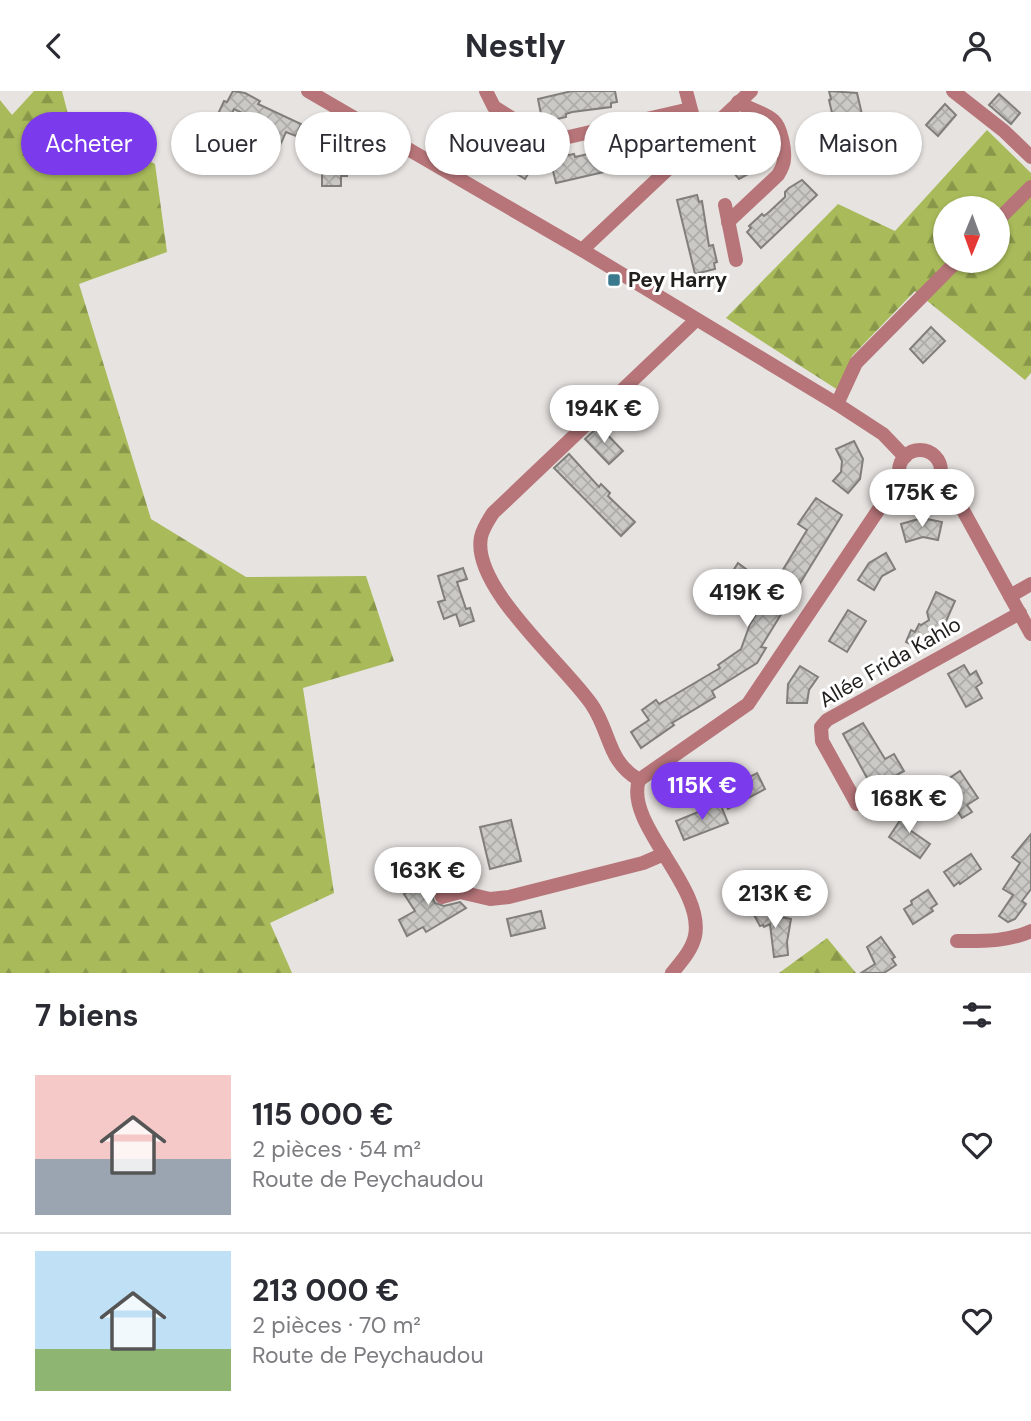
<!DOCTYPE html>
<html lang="fr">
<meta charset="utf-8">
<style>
body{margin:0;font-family:"DM Sans",sans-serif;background:#f2f2f3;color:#2b2b33;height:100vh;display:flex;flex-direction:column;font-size:26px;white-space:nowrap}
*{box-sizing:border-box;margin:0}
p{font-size:23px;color:#7c7c81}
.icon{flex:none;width:38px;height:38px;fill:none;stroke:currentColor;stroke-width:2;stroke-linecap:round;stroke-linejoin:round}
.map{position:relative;height:882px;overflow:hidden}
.side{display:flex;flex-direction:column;background:#fff;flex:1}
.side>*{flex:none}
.banner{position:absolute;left:21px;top:21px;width:990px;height:63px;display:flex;gap:14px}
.needle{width:46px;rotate:181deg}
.buttons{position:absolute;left:933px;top:105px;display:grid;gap:14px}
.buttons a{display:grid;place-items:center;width:77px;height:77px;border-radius:50%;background:#fff;box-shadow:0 2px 5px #0004;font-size:35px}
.price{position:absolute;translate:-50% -60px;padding:0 16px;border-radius:24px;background:#fff;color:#222;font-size:23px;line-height:46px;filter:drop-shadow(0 2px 4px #0008)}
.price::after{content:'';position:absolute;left:50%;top:42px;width:21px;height:16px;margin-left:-10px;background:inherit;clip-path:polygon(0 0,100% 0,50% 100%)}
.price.current{background:#7c3aed;color:#fff}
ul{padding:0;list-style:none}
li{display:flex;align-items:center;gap:21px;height:175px;padding:0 35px}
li+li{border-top:2px solid #e1e1e2}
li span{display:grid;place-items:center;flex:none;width:196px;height:140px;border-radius:0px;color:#555}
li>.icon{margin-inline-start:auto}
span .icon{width:84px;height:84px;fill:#fffc;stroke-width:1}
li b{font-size:30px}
h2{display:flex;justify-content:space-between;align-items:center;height:84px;padding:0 35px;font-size:30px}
.pill{padding:0 24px;border-radius:32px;background:#fff;box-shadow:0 2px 5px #0004;font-size:24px;line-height:63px}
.pill.current{background:#7c3aed;color:#fff}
header{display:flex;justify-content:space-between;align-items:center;height:91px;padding:0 35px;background:#fff;font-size:32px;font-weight:700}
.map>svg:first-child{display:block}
</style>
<header><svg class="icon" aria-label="back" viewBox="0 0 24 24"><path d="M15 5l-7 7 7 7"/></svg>Nestly<svg class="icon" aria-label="person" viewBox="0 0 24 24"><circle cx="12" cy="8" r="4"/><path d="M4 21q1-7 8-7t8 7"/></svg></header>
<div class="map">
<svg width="1031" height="882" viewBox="0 0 1031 882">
<defs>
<pattern id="forest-firs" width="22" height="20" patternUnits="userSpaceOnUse" patternTransform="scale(1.75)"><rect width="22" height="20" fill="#a8ba5a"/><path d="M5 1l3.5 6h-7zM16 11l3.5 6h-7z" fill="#88974a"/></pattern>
<pattern id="building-cross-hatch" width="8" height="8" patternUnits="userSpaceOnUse" patternTransform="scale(1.75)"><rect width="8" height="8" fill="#cbc9c5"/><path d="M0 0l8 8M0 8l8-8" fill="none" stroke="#aeaca9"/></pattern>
</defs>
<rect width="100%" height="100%" fill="#e7e3e0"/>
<g fill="url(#forest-firs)" fill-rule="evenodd">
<polygon points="34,0 62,0 69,27 155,73 167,161 79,193 151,428 246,486 366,485 394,570 303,597 334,802 270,832 292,882 0,882 0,9 12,24"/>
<path d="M987,39L1031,82V282L1025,289L915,200L852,265L838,299L726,227L838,113L895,140ZM945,117H998V170H945Z"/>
<polygon points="827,847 856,882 779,882"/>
</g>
<g fill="url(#building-cross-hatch)" stroke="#817f7b" stroke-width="2">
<polygon points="233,0 245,2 260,10 258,13 301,33 296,45 286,41 277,61 259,53 268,34 234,18 229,29 218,23 224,10 227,11"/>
<polygon points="572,0 615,0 617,11 611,12 611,16 572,21 566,23 566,26 549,30 548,27 542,28 538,8"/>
<polygon points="829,0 857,2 867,45 865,45 868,58 844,64 841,51 839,52 829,9 831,8"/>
<polygon points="999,3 1020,22 1011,33 989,14"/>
<polygon points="945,13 956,24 938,45 926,34"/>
<polygon points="471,30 486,36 493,40 491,43 496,47 515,58 517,56 538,67 525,88 460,48"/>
<polygon points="313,51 323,55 323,64 347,64 347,85 341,85 341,95 322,95 322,78 319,78 319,67 310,60"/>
<polygon points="747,52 761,67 757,71 759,74 752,81 739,88 725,72"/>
<polygon points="618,53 619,56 625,55 630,75 556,92 550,68 574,63 575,66 601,60 601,57"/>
<polygon points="802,89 817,104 761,157 747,141 751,137 749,135 762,123 764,125 769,121 785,106 785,101 789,97"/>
<polygon points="697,104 699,111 702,110 709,155 713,154 717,171 714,172 715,178 695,183 677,109"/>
<polygon points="931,236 945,250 923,272 910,258"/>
<polygon points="599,335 623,360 609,373 585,348"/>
<polygon points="854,350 863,368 860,388 848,402 833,390 841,381 842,370 836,358"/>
<polygon points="569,363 599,396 601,393 610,402 608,405 635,431 621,445 554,377"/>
<polygon points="816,407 842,424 761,556 766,557 757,572 712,600 715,606 672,632 674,634 641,657 631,641 649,629 642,619 656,609 659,613 720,577 718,574 741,558 750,533 807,439 798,433"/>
<polygon points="922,427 942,431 938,449 923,446 906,451 901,433"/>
<polygon points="886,462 895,478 882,485 874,499 858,489 869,472"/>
<polygon points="738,472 746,478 744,481 751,485 739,503 733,499 730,505 721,499"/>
<polygon points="463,477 467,488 457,491 466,518 470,517 474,530 460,535 456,523 444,528 438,511 445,509 438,485"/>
<polygon points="936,501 955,510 940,544 937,543 934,550 929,548 926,553 919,550 916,556 906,551 911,539 915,541 919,533 921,534 929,529 927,521"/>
<polygon points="848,519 866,530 847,561 829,550"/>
<polygon points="964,574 970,584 976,580 982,592 976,596 982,607 966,616 948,583"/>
<polygon points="800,575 818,586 809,599 807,612 787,612 788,593"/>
<polygon points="863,632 885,668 894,663 904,680 893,686 898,695 878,707 843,643"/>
<polygon points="960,680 978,707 967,714 972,721 962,727 954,715 957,712 950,700 954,697 948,688"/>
<polygon points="757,682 765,698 728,718 719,702"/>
<polygon points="720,712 728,732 684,749 676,730"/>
<polygon points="907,719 919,727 910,739 930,753 920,767 889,746"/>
<polygon points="511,729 521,770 490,778 480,736"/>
<polygon points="1031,743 1031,798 1022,810 1026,813 1015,828 1008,831 999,825 1013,804 1003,798 1020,772 1012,766"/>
<polygon points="971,763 981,778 960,793 959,791 954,795 944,781"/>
<polygon points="441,782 446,795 435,800 433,808 435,812 444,815 460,811 466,817 426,841 423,836 407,845 399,829 415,820 404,803"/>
<polygon points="928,799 937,813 931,817 933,820 913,833 904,818 912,813 911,810"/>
<polygon points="767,815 772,824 791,828 787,851 788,864 774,866 770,833 764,836 763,834 760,835 753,822"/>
<polygon points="541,820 545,837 511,845 507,828"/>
<polygon points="881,846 895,866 892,868 896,874 884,882 861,882 875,873 867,856"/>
</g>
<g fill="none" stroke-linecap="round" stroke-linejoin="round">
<g stroke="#b77579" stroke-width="14">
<polyline points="308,0 582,159 837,313 883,343 905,366"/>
<polyline points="486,0 494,16 540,45 549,49 560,48 690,18"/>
<polyline points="686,0 694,30 706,42"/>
<polyline points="953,0 1004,40 1031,66"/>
<polyline points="725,114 736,169"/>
<polyline points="998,129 1031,96"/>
<path d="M728,131L778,84C781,79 784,74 784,68C785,59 781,36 774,30C765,21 749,19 738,11"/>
<polyline points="582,159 751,0"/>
<polyline points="837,313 856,272 957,170"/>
<circle cx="920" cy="380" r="21"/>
<polyline points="938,392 959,412 1031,543"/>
<polyline points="1010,505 1031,493"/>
<path d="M639,689C607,670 611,642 592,614C565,574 471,496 481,446C483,437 488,430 493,422L696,229"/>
<polyline points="639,689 748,613 883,412 903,393"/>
<path d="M639,689C624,733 705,796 695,845C692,859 681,871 672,882"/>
<polyline points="857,713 822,650 821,636 827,629 1020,522"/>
<polyline points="442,806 460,801 490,808 509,806 643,772 664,763"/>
<path d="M957,850C983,850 1007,851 1031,840"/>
</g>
</g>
<rect fill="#3a798e" stroke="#fff" stroke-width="2.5" x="607" y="182" width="14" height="14" rx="3.5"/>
<g text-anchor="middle" stroke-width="6" stroke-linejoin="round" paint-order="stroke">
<g font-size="21" font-weight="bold" fill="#22201f" stroke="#fff" text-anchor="start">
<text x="628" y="196">Pey Harry</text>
</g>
<g font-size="21" fill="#22201f" stroke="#fff">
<text transform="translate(890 571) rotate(-30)" y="7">Allée Frida Kahlo</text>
</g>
</g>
</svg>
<div class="buttons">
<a><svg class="needle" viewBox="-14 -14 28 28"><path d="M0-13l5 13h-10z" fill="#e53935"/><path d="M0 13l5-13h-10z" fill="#7c7c81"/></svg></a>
</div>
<b class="price" style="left:604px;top:354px">194K €</b>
<b class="price" style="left:922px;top:438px">175K €</b>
<b class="price" style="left:747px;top:538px">419K €</b>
<b class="price current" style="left:702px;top:731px">115K €</b>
<b class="price" style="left:909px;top:744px">168K €</b>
<b class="price" style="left:428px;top:816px">163K €</b>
<b class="price" style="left:775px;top:839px">213K €</b>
<div class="banner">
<a class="pill current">Acheter</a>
<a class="pill">Louer</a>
<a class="pill">Filtres</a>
<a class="pill">Nouveau</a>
<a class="pill">Appartement</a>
<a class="pill">Maison</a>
</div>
</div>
<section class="side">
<h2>7 biens<svg class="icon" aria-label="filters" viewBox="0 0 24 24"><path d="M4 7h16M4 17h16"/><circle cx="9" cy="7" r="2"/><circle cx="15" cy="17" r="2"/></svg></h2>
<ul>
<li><span style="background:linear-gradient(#f6c9c9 60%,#9aa5b1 0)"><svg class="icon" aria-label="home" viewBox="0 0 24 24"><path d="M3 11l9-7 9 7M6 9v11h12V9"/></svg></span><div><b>115 000 €</b><p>2 pièces · 54 m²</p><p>Route de Peychaudou</p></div><svg class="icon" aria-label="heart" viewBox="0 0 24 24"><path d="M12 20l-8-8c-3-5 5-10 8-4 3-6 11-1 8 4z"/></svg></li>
<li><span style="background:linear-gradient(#bfe0f5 70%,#8fb573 0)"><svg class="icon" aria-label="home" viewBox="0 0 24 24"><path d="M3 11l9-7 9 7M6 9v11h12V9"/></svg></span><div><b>213 000 €</b><p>2 pièces · 70 m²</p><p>Route de Peychaudou</p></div><svg class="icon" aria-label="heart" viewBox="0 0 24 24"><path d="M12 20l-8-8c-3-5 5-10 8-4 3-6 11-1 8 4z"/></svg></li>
</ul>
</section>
